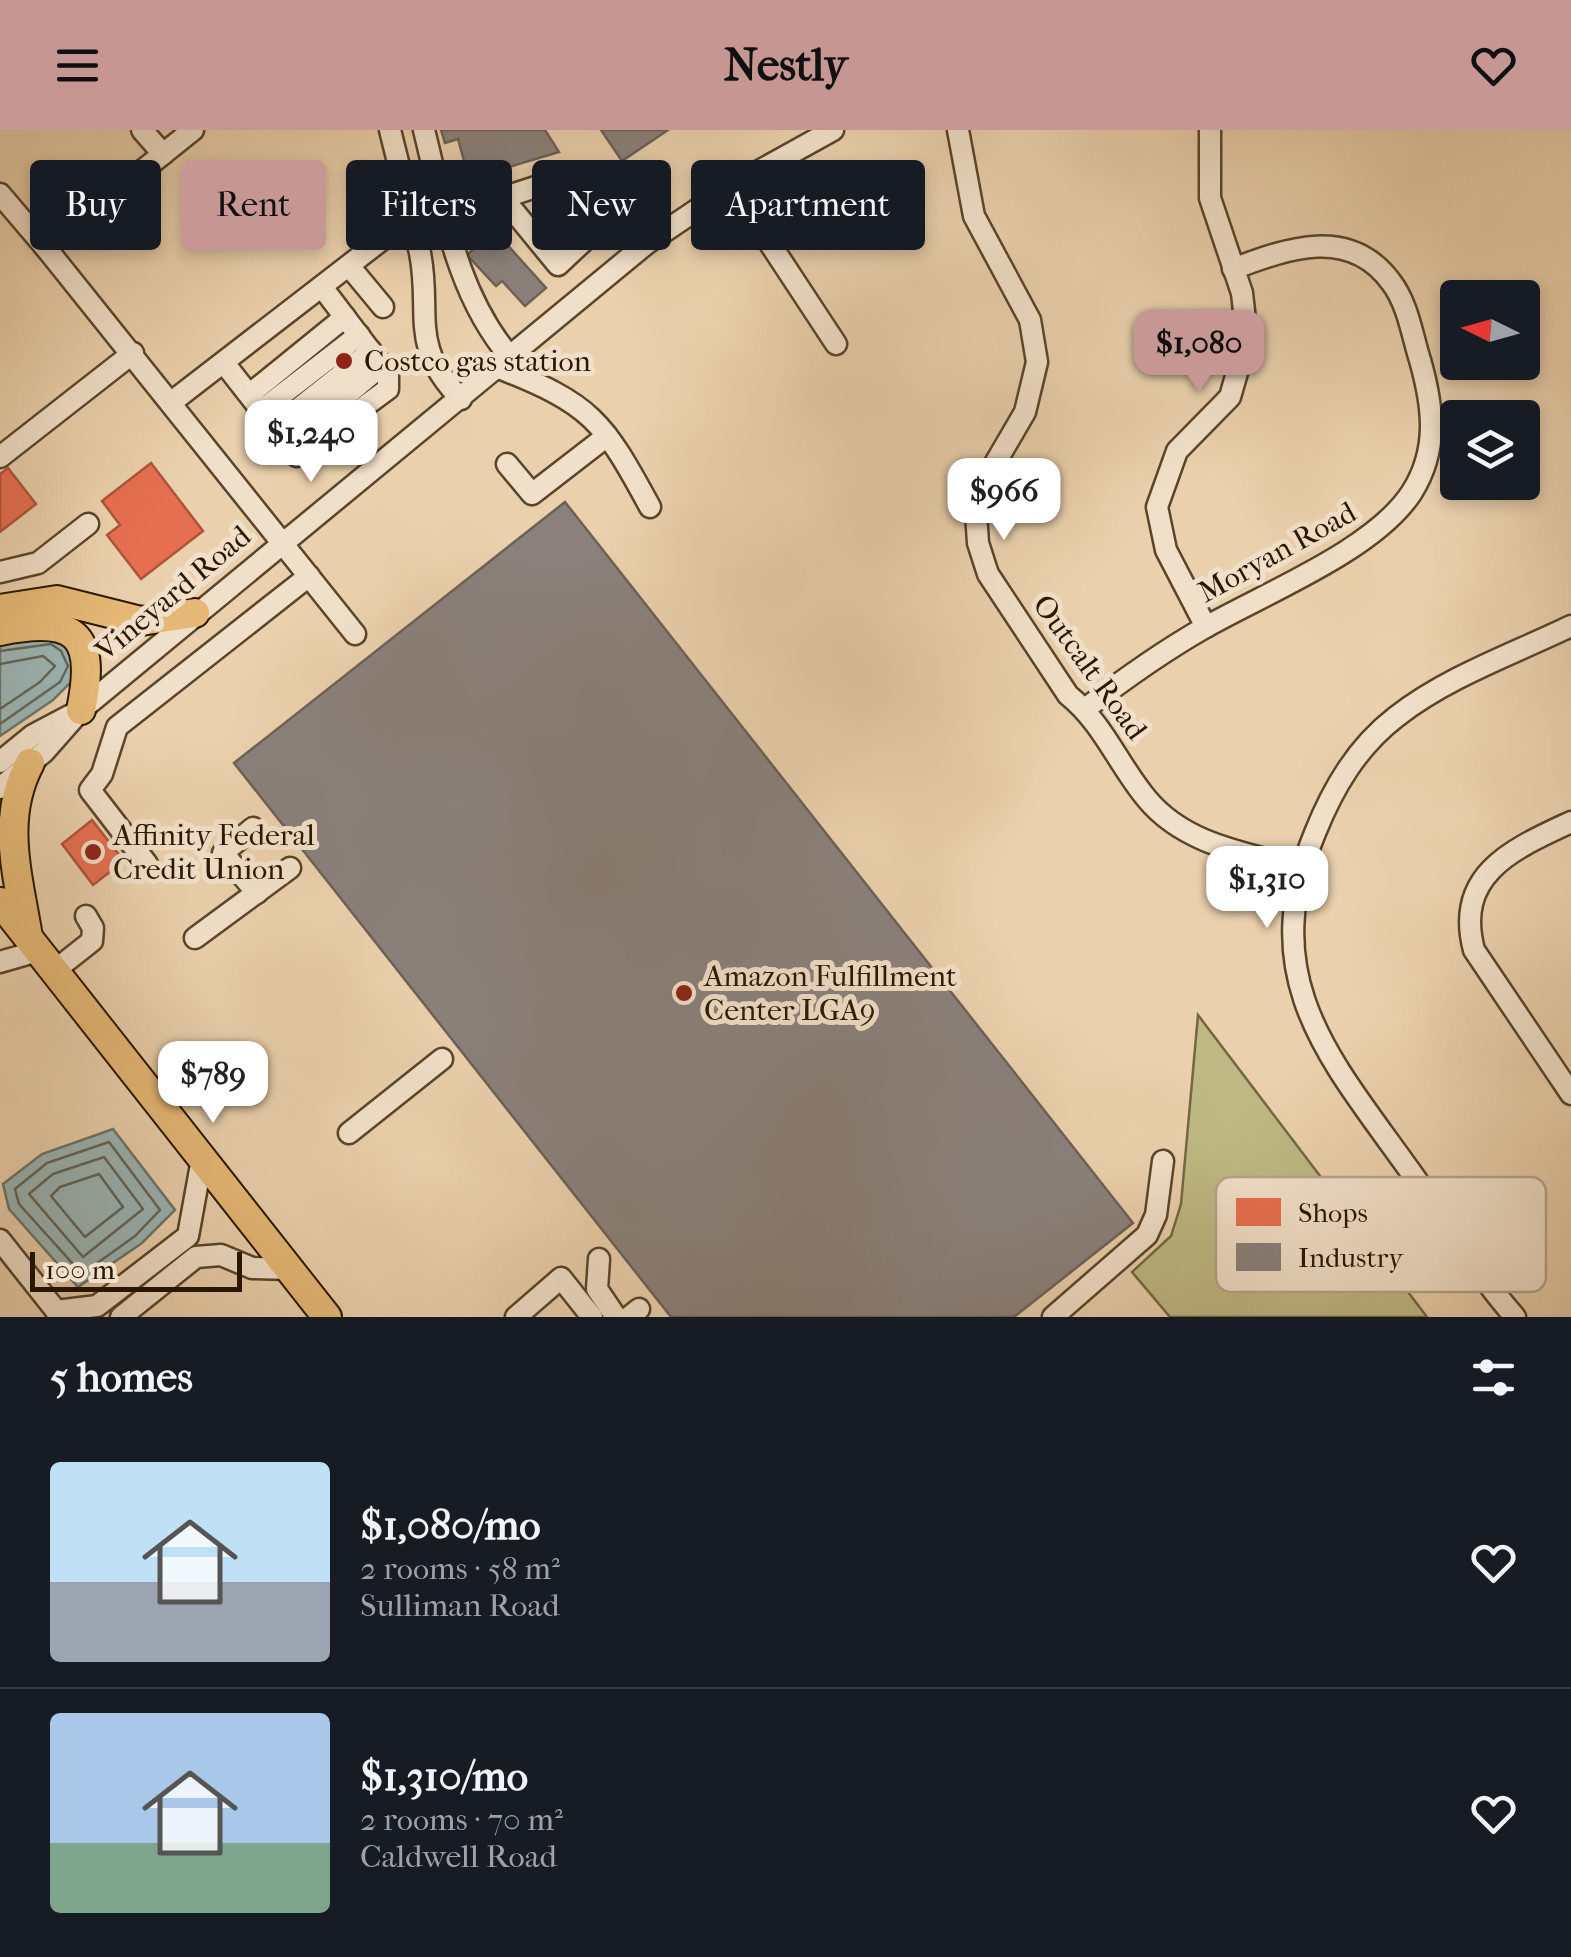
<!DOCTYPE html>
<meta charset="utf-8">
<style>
body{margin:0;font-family:"IM FELL French Canon",serif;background:#242831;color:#f1f3f6;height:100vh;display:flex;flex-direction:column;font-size:38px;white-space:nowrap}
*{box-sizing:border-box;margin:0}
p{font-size:32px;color:#9ea1a6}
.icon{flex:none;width:55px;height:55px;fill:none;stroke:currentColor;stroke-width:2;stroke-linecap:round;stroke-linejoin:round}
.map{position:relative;height:1187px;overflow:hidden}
.sheet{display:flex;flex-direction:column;background:#171b24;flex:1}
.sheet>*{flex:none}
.banner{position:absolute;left:30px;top:30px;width:1000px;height:90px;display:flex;gap:20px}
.needle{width:65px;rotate:275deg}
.controls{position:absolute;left:1440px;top:150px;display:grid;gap:20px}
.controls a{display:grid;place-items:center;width:100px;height:100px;border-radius:10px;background:#171b24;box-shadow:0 5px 15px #0003;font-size:50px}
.scale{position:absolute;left:30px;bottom:25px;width:212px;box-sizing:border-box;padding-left:10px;border:5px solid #2a1700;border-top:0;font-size:28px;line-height:35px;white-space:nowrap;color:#2a1700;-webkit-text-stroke:8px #f1e0c9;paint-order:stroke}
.price{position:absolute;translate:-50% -85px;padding:0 22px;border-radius:20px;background:#fff;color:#222;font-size:32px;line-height:65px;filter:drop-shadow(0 2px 5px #0008)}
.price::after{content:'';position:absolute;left:50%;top:60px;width:30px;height:22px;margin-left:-15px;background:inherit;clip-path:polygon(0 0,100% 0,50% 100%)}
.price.on{background:#c59692;color:#111}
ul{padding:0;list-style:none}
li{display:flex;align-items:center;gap:30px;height:250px;padding:0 50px}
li+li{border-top:2px solid #363941}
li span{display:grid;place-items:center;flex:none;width:280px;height:200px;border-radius:10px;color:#555}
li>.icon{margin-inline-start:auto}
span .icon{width:120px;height:120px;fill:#fffc;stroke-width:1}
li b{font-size:42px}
h2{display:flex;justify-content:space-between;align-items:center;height:120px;padding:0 50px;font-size:42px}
.tag{padding:0 35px;border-radius:10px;background:#171b24;box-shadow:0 5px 15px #0003;font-size:35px;line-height:90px}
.tag.on{background:#c59692;color:#111}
header{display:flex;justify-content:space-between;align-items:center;height:130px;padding:0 50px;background:#c59692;color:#111;font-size:45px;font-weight:700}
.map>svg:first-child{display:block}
</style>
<header><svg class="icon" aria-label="menu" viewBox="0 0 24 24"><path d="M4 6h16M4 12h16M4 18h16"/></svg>Nestly<svg class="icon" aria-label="heart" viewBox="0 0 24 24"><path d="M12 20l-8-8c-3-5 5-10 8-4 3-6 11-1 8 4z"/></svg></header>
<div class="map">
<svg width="1571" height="1187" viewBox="0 0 1571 1187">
<rect width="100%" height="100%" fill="#ead0ac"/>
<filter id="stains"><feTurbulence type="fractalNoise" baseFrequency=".002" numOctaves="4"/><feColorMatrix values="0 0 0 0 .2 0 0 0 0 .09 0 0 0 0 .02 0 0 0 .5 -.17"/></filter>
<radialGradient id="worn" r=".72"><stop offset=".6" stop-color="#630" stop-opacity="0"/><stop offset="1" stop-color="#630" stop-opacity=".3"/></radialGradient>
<polygon fill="#beb984" stroke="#746842" stroke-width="2.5" points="1198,885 1427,1187 1170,1187 1132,1142 1171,1106 1181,1074"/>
<g fill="#9bb4b3" stroke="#6e756b" stroke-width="2.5">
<polygon points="41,504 70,516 75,548 53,570 0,606 0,512"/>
<polygon points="113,999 175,1080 142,1113 78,1157 9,1079 3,1054 42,1024"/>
</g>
<g fill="#e76f51" stroke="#ae5539" stroke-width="2.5">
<polygon points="151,333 203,401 141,449 107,405 120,395 102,371"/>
<polygon points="8,338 36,374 0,402 0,344"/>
<polygon points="92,690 124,731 93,755 62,714"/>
</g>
<g fill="#8a817c" stroke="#6d6157" stroke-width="2.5">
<polygon points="441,0 545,0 559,22 469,49 458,9 445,13"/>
<polygon points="601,0 668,0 622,31"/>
<polygon points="494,100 546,158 525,176 502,151 496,156 467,125"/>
<polygon points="565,372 1133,1093 1014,1187 671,1187 234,633"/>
</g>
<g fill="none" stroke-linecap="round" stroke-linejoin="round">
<g stroke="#62665a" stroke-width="2.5">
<polyline points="0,521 51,514 61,521 68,536 60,552 0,594"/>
<polyline points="0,534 43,526 55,536 40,552 0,579"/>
<polygon points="109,1012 160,1080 135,1106 82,1144 19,1074 15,1059 47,1033"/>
<polygon points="104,1027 143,1079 83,1127 29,1064 53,1044"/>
<polygon points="99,1044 123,1077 85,1107 51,1066 60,1057"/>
</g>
<g stroke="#5a452b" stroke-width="25">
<g id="minor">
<polyline points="142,0 163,24 46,118 355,504"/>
<path d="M390,0C400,41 411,81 420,123C432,184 408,215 461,269"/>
<path d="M424,0C444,80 456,164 511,228"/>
<path d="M958,0L974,86L1030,190L1037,232L1025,282L983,354L976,383L978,413L988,444L1068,565C1103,593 1119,636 1147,669C1185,715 1246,723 1300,738"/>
<polyline points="163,24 193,0"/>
<polyline points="732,56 836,214"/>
<polyline points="0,64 46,118"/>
<polyline points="446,86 548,53 589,106 558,135 503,68"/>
<polyline points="349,136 383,177"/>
<polyline points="224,233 297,326 388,259 388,244 322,157"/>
<path d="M499,238C591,274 603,290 650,377"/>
<polyline points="250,264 345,187"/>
<polyline points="173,271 388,105 414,99"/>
<polyline points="262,280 359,205"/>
<polyline points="275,297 371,221"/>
<polyline points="288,314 381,236"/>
<polyline points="0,327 133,223"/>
<polyline points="507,334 532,364 607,306"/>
<polyline points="0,442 38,433 88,394"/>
<polyline points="1206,497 1166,420 1157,377 1177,321 1230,267 1247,208 1242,163 1210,68 1210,0"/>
<path d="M1085,579C1124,549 1162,522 1204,498C1265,463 1375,420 1412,362C1439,319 1433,276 1420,230C1412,205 1408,174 1391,152C1350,96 1288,118 1233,139"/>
<polyline points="0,632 33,605 69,586"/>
<polyline points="0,658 44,622 81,580 646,114 732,56 833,0"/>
<path d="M1571,692C1513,719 1454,744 1474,820L1571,964"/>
<polyline points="253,698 223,723 257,763"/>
<polyline points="147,734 90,660 102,644 117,597 309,446"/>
<polyline points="195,808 290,738"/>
<polyline points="0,832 38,821"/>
<polyline points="54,841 92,811 93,798 86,786"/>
<polyline points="349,1003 442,929"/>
<polyline points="0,1110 61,1187"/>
<polyline points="599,1129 597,1159 616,1187"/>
<polyline points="56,1181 97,1176 188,1106 202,1029"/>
<polyline points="121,1187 196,1127 221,1125 252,1138 289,1139"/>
<polyline points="516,1187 561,1148 592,1187"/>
<polyline points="629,1187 639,1179"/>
<polyline points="1053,1187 1147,1105 1156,1085 1163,1031"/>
<path d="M1515,1187C1477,1144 1446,1092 1413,1045C1332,931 1254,851 1315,703C1333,658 1357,617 1396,587C1447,547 1513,524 1571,496"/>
</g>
</g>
<g stroke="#2a1700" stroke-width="32">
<g id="major">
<polyline points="0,479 57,470 141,491 195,483"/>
<path d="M0,501C75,486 97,503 81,580"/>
<polyline points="0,772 327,1187"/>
<path d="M28,807C18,745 0,689 30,633"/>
</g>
</g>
<use href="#minor" stroke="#f1e0c9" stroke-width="20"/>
<use href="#major" stroke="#e5b876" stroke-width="28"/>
</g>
<g fill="#8f2418" stroke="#f1e0c9" stroke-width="4">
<circle cx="344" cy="231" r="10"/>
<circle cx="93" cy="722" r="10"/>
<circle cx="684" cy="863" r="10"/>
</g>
<g text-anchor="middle" stroke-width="10" stroke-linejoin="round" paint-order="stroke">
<g font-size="30" fill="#2a1700" stroke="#f1e0c9" text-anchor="start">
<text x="364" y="241">Costco gas station</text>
<text x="113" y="715">Affinity Federal<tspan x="113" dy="34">Credit Union</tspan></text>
<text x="704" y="856">Amazon Fulfillment<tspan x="704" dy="34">Center LGA9</tspan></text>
</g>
<g font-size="30" fill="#2a1700" stroke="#f1e0c9">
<text transform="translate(1277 422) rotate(-29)" y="10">Moryan Road</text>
<text transform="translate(173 463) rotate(-40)" y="10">Vineyard Road</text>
<text transform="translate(1090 537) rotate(54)" y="10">Outcalt Road</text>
</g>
</g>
<rect x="1216" y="1047" width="330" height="115" rx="15" fill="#f1e0c9" stroke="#b5a48d" stroke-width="2.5"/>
<rect x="1236" y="1068" width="45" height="28" fill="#e76f51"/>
<rect x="1236" y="1113" width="45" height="28" fill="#8a817c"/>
<g font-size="28" fill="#2a1700">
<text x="1298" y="1092">Shops</text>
<text x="1298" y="1137">Industry</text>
</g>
<rect width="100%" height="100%" filter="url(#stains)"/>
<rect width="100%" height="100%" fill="url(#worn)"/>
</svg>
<div class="controls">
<a><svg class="needle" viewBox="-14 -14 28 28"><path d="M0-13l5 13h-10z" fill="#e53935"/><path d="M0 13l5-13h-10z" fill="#9ea1a6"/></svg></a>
<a><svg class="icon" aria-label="layers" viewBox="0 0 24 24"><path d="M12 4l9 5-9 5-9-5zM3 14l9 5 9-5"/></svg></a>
</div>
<div class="scale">100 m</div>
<b class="price on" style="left:1199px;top:265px">$1,080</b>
<b class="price" style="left:311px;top:355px">$1,240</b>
<b class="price" style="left:1004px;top:413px">$966</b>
<b class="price" style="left:1267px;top:801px">$1,310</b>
<b class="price" style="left:213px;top:996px">$789</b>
<div class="banner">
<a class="tag">Buy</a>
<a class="tag on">Rent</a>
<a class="tag">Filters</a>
<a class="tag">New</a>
<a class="tag">Apartment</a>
</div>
</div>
<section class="sheet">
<h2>5 homes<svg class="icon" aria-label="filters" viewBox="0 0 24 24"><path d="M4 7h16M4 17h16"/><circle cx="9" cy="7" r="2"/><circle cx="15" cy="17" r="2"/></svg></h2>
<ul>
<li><span style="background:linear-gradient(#bfe0f5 60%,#9aa5b1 0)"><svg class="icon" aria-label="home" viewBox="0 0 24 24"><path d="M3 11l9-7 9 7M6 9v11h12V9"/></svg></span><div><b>$1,080/mo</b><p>2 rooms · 58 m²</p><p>Sulliman Road</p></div><svg class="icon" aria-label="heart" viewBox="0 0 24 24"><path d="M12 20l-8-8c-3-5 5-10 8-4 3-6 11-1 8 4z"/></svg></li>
<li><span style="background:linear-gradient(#a9c7e8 65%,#7fa58c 0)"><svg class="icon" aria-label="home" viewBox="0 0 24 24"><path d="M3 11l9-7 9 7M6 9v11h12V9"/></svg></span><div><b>$1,310/mo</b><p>2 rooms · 70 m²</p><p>Caldwell Road</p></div><svg class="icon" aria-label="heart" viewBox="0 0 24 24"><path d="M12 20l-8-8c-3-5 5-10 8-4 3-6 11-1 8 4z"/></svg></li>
</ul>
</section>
